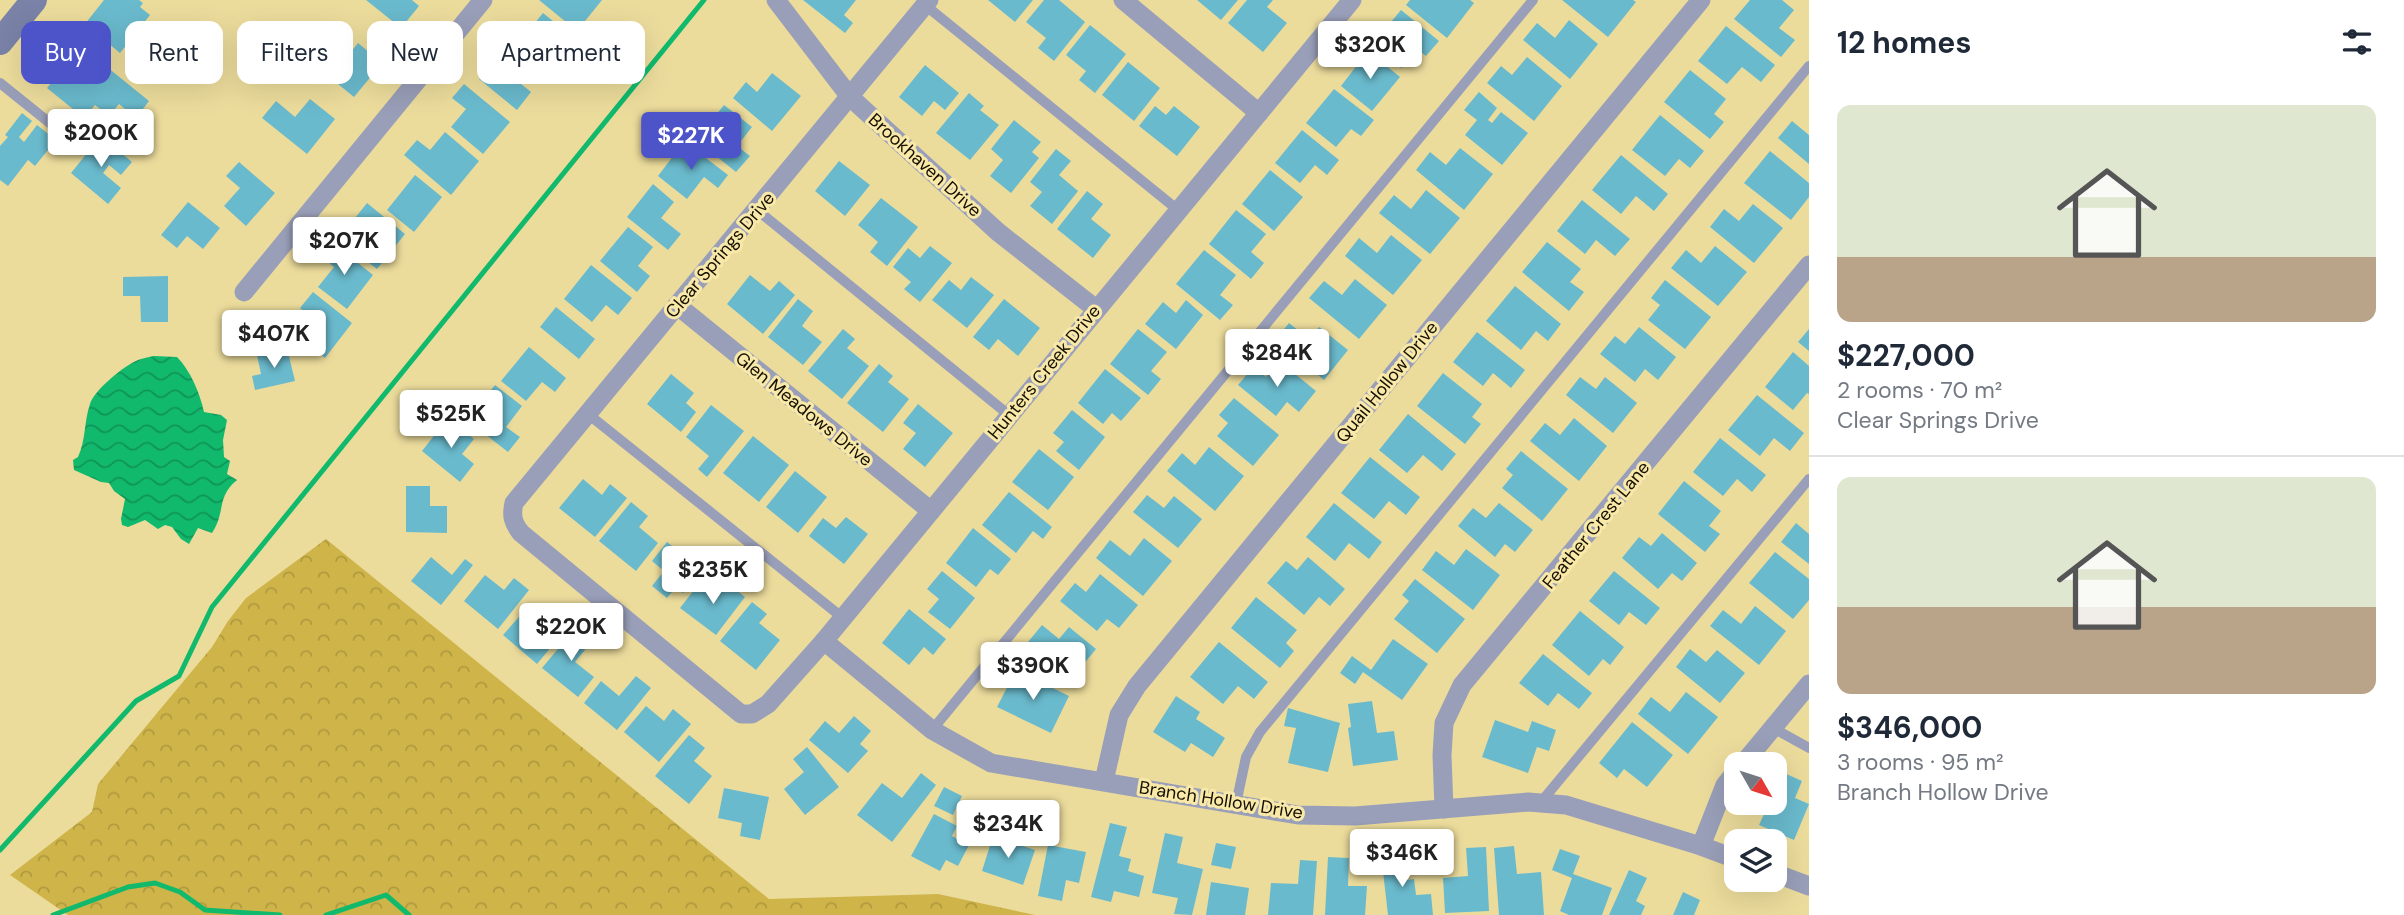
<!DOCTYPE html>
<meta charset="utf-8">
<style>
body{margin:0;font-family:"DM Sans",sans-serif;background:#f6f6f7;color:#1f2937;height:100vh;display:flex;flex-direction:column;font-size:26px;white-space:nowrap}
*{box-sizing:border-box;margin:0}
p{font-size:23px;color:#747a83}
.icon{flex:none;width:38px;height:38px;fill:none;stroke:currentColor;stroke-width:2;stroke-linecap:round;stroke-linejoin:round}
.map{position:relative;flex:1;overflow:hidden}
.details{display:flex;flex-direction:column;background:#fff;width:595px}
.details>*{flex:none}
.banner{position:absolute;left:21px;top:21px;width:665px;height:63px;display:flex;gap:14px}
.needle{width:46px;rotate:129deg}
.buttons{position:absolute;left:1724px;top:752px;display:grid;gap:14px}
.buttons a{display:grid;place-items:center;width:63px;height:63px;border-radius:14px;background:#fff;box-shadow:0 7px 28px #0002;font-size:35px}
.price{position:absolute;translate:-50% -60px;padding:0 16px;border-radius:7px;background:#fff;color:#222;font-size:23px;line-height:46px;filter:drop-shadow(0 2px 4px #0008)}
.price::after{content:'';position:absolute;left:50%;top:42px;width:21px;height:16px;margin-left:-10px;background:inherit;clip-path:polygon(0 0,100% 0,50% 100%)}
.price.active{background:#4d54ca;color:#fff}
ul{padding:0;list-style:none}
li{display:grid;align-content:center;gap:14px;height:371px;padding:0 28px}
li+li{border-top:2px solid #e0e1e3}
li span{display:grid;place-items:center;height:217px;border-radius:14px;color:#555}
li>.icon{margin-inline-start:auto}
span .icon{width:126px;height:126px;fill:#fffc;stroke-width:1}
li b{font-size:30px}
h2{display:flex;justify-content:space-between;align-items:center;height:84px;padding:0 28px;font-size:30px}
.chip{padding:0 24px;border-radius:14px;background:#fff;box-shadow:0 7px 28px #0002;font-size:24px;line-height:63px}
.chip.active{background:#4d54ca;color:#fff}
main{display:flex;flex:1;min-height:0}
.map>svg:first-child{display:block}
</style>
<main>
<div class="map">
<svg width="1809" height="915" viewBox="0 0 1809 915">
<defs>
<pattern id="forest-crowns" width="20" height="18" patternUnits="userSpaceOnUse" patternTransform="scale(1.75)"><rect width="20" height="18" fill="#ceb449"/><path d="M2 6a3 3 0 1 1 6 0M12 15a3 3 0 1 1 6 0" fill="none" stroke="#b09a3e"/></pattern>
<pattern id="water-waves" width="16" height="10" patternUnits="userSpaceOnUse" patternTransform="scale(1.75)"><rect width="16" height="10" fill="#11b96d"/><path d="M0 5q4-4 8 0t8 0" fill="none" stroke="#0f9557"/></pattern>
</defs>
<rect width="100%" height="100%" fill="#ecdc9c"/>
<polygon fill="url(#forest-crowns)" points="326,539 769,899 938,894 1035,915 68,915 10,875 92,812 98,784 212,647 228,621 246,598"/>
<path fill="url(#water-waves)" d="M154,356L177,357C190,370 200,393 204,412L221,415L227,420L223,440L224,457L230,461L227,474L237,480C216,497 226,512 212,533L198,528L189,544L181,539L172,527L165,525L158,529L145,520L128,527L122,525L121,519L125,499L114,491L109,483L101,482L74,470L73,460L78,457C86,440 84,421 90,404C94,390 125,365 138,360C143,358 149,357 154,356Z"/>
<g fill="none" stroke-linecap="round" stroke-linejoin="round">
<g stroke="#11b96d" stroke-width="5">
<polyline points="0,850 136,701 179,676 212,607 704,0"/>
<polyline points="53,915 128,887 155,883 180,892 205,910 280,915"/>
<polyline points="326,915 386,895 409,915"/>
</g>
</g>
<g fill="#6abacd">
<polygon points="104,0 139,0 143,3 140,7 150,15 120,53 85,24"/>
<polygon points="366,0 412,0 419,6 401,28"/>
<polygon points="539,0 602,0 577,31"/>
<polygon points="803,0 856,0 844,15 853,23 845,33"/>
<polygon points="988,0 1033,0 1015,22"/>
<polygon points="1044,0 1059,0 1085,22 1054,61 1038,48 1046,38 1026,22"/>
<polygon points="1197,0 1238,0 1221,20"/>
<polygon points="1247,0 1273,0 1267,7 1287,23 1263,52 1228,23"/>
<polygon points="1410,0 1470,0 1474,3 1447,38 1406,5"/>
<polygon points="1562,0 1633,0 1636,2 1608,37"/>
<polygon points="1750,0 1782,0 1794,10 1779,28 1795,40 1781,57 1734,19"/>
<polygon points="1401,10 1439,41 1426,56 1417,49 1401,68 1372,45"/>
<polygon points="543,13 574,38 546,74 502,38 513,24 526,34"/>
<polygon points="1569,20 1598,44 1570,79 1523,40 1537,23 1555,38"/>
<polygon points="1090,25 1126,54 1095,93 1079,80 1086,71 1066,55"/>
<polygon points="1726,26 1775,65 1761,82 1742,67 1727,84 1698,61"/>
<polygon points="358,43 382,63 354,97 317,67 329,52 343,62"/>
<polygon points="81,46 149,101 136,118 119,104 109,116 95,105 84,118 47,88"/>
<polygon points="502,51 519,65 510,75 531,92 517,110 479,79"/>
<polygon points="1368,51 1400,77 1372,111 1341,86"/>
<polygon points="1527,57 1562,86 1534,121 1487,83 1501,66 1512,75"/>
<polygon points="1128,62 1160,88 1134,121 1102,95"/>
<polygon points="925,65 959,93 945,110 934,101 922,116 899,97"/>
<polygon points="1690,70 1726,99 1714,114 1724,122 1710,139 1664,102"/>
<polygon points="772,73 801,96 772,131 733,98 746,82 757,92"/>
<polygon points="464,84 510,122 483,154 451,127 466,109 452,98"/>
<polygon points="1334,89 1374,120 1361,136 1351,129 1336,147 1306,123"/>
<polygon points="1479,92 1497,108 1488,120 1492,123 1501,112 1528,133 1502,165 1465,135 1477,120 1464,110"/>
<polygon points="969,93 984,106 980,110 999,125 970,160 936,133"/>
<polygon points="310,99 335,119 307,154 262,118 276,101 295,117"/>
<polygon points="724,105 752,127 737,146 750,156 736,172 696,140"/>
<polygon points="1155,106 1166,115 1174,106 1200,127 1177,156 1139,126"/>
<polygon points="22,113 32,121 19,137 24,142 37,125 56,140 35,166 28,160 8,186 0,180 0,146 8,137 5,135"/>
<polygon points="1660,115 1704,151 1690,168 1679,159 1665,176 1632,150"/>
<polygon points="1014,120 1041,142 1032,152 1039,158 1011,193 990,176 1003,160 991,149"/>
<polygon points="1792,121 1809,135 1809,164 1778,138"/>
<polygon points="1302,130 1339,160 1327,175 1315,165 1300,183 1275,163"/>
<polygon points="445,132 479,161 451,195 404,155 417,140 430,150"/>
<polygon points="101,136 132,162 121,175 109,165 103,173 121,188 108,204 71,173"/>
<polygon points="689,145 728,175 718,188 704,177 687,199 658,176 674,155 678,158"/>
<polygon points="1460,148 1493,174 1464,210 1416,170 1430,152 1446,165"/>
<polygon points="1056,149 1071,161 1059,175 1078,191 1052,224 1030,206 1042,192 1030,182"/>
<polygon points="1770,151 1809,183 1809,197 1791,220 1744,183"/>
<polygon points="1621,155 1668,194 1654,211 1636,196 1621,214 1592,190"/>
<polygon points="839,161 870,185 845,216 815,191"/>
<polygon points="239,162 275,193 246,226 224,206 240,188 226,176"/>
<polygon points="1270,170 1303,197 1274,231 1242,204"/>
<polygon points="415,175 442,197 414,232 387,210"/>
<polygon points="653,184 674,202 661,218 681,234 668,250 627,217"/>
<polygon points="1426,190 1460,218 1430,254 1379,213 1394,195 1411,209"/>
<polygon points="1087,191 1103,204 1091,219 1111,235 1093,258 1057,229"/>
<polygon points="881,198 918,227 887,266 870,252 878,242 858,225"/>
<polygon points="1582,200 1630,239 1615,256 1596,240 1585,254 1557,231"/>
<polygon points="188,202 220,228 203,249 187,236 177,248 161,235"/>
<polygon points="367,203 405,234 377,269 350,248 366,228 355,218"/>
<polygon points="1753,204 1783,228 1754,263 1710,227 1724,209 1739,221"/>
<polygon points="1236,210 1266,234 1251,252 1264,263 1251,279 1209,244"/>
<polygon points="628,227 653,247 638,266 650,276 637,292 600,261"/>
<polygon points="1391,235 1422,260 1393,295 1345,256 1359,238 1377,253"/>
<polygon points="1547,242 1581,269 1570,282 1584,292 1569,311 1522,272"/>
<polygon points="333,243 373,275 347,309 318,287 334,267 322,257"/>
<polygon points="930,246 952,263 920,302 904,289 911,282 893,267 908,248 920,258"/>
<polygon points="1715,246 1747,272 1718,306 1671,268 1686,250 1701,263"/>
<polygon points="1204,250 1236,275 1220,295 1233,305 1220,320 1176,284"/>
<polygon points="591,265 632,298 618,315 606,305 592,322 564,299"/>
<polygon points="750,275 770,291 779,281 795,295 763,334 727,304"/>
<polygon points="168,276 168,322 141,322 140,296 123,296 123,277"/>
<polygon points="971,277 994,295 967,328 932,300 949,280 961,290"/>
<polygon points="1355,279 1387,305 1359,339 1309,298 1324,281 1342,295"/>
<polygon points="1665,280 1711,317 1685,349 1648,320 1660,305 1651,298"/>
<polygon points="1515,286 1561,324 1548,341 1536,331 1521,350 1486,321"/>
<polygon points="313,292 352,323 325,358 299,337 313,319 300,308"/>
<polygon points="798,299 813,311 802,326 822,342 803,365 768,337"/>
<polygon points="1004,299 1040,328 1018,356 998,339 989,350 973,337"/>
<polygon points="1186,300 1203,315 1176,349 1145,324 1163,302 1176,313"/>
<polygon points="556,307 595,339 579,359 540,327"/>
<polygon points="1289,323 1309,339 1319,327 1348,350 1324,380 1275,340"/>
<polygon points="1639,327 1676,357 1658,380 1645,369 1635,382 1600,354 1615,336 1625,344"/>
<polygon points="843,329 855,339 847,348 869,366 842,399 808,371"/>
<polygon points="1138,329 1167,352 1151,371 1161,379 1148,395 1110,364"/>
<polygon points="1809,329 1809,351 1798,342"/>
<polygon points="1477,332 1525,370 1511,388 1493,373 1483,386 1453,362"/>
<polygon points="529,347 566,378 555,392 542,382 526,401 501,381"/>
<polygon points="287,348 295,381 255,390 252,376 261,374 257,355"/>
<polygon points="1793,352 1809,366 1809,394 1807,393 1793,410 1765,387"/>
<polygon points="1279,361 1316,391 1299,412 1287,402 1276,416 1238,385 1253,367 1266,377"/>
<polygon points="879,364 893,376 888,382 909,399 883,432 847,403"/>
<polygon points="1105,369 1141,398 1121,421 1112,413 1103,424 1078,403"/>
<polygon points="1443,373 1482,404 1472,417 1481,424 1465,444 1417,406"/>
<polygon points="671,374 694,393 686,403 696,412 681,432 647,404"/>
<polygon points="1580,377 1596,389 1605,377 1637,403 1613,433 1566,395"/>
<polygon points="495,385 522,406 506,427 520,437 508,452 467,420"/>
<polygon points="1757,395 1804,433 1790,451 1774,438 1760,456 1728,430"/>
<polygon points="1234,398 1279,435 1253,466 1217,436 1228,423 1219,415"/>
<polygon points="918,404 953,433 925,467 903,449 916,433 903,423"/>
<polygon points="711,405 744,431 707,477 698,469 709,456 686,437"/>
<polygon points="1072,410 1105,437 1079,470 1056,451 1064,442 1053,433"/>
<polygon points="1408,414 1456,454 1442,471 1423,455 1407,473 1379,450"/>
<polygon points="448,418 474,439 462,454 474,464 460,482 422,451"/>
<polygon points="1574,418 1607,446 1579,481 1530,441 1545,423 1560,435"/>
<polygon points="753,436 789,465 759,502 723,473"/>
<polygon points="1720,438 1766,475 1752,492 1737,479 1723,496 1693,472"/>
<polygon points="1209,447 1244,476 1215,511 1167,471 1182,453 1195,465"/>
<polygon points="1039,449 1074,477 1048,510 1012,482"/>
<polygon points="1521,451 1568,489 1542,521 1502,488 1513,475 1506,469"/>
<polygon points="1370,457 1420,497 1406,515 1389,501 1374,519 1341,493"/>
<polygon points="795,471 827,497 798,533 766,507"/>
<polygon points="583,479 602,495 610,484 627,498 595,537 559,508"/>
<polygon points="1684,481 1721,511 1709,526 1720,534 1705,552 1658,514"/>
<polygon points="406,486 430,486 430,506 447,506 447,533 406,532"/>
<polygon points="1009,492 1052,527 1043,539 1033,531 1016,553 982,525"/>
<polygon points="1147,495 1164,508 1174,496 1202,519 1178,548 1133,512"/>
<polygon points="631,502 648,516 639,527 658,543 636,571 599,541"/>
<polygon points="1334,503 1382,542 1369,559 1349,543 1335,561 1306,537"/>
<polygon points="1499,503 1533,530 1515,552 1505,544 1495,557 1458,526 1473,508 1486,518"/>
<polygon points="846,517 868,534 844,564 809,536 823,518 836,528"/>
<polygon points="1796,523 1809,534 1809,564 1781,542"/>
<polygon points="973,528 1011,559 998,575 990,569 976,587 946,563"/>
<polygon points="1662,533 1697,563 1682,581 1672,573 1658,589 1622,558 1639,537 1651,546"/>
<polygon points="1144,538 1172,561 1143,596 1096,558 1110,540 1130,556"/>
<polygon points="667,542 702,570 683,593 676,587 667,598 652,586 664,571 652,561"/>
<polygon points="1466,549 1500,575 1473,610 1422,570 1436,551 1454,565"/>
<polygon points="1775,552 1809,579 1809,600 1793,619 1749,583"/>
<polygon points="431,557 452,575 465,559 473,565 441,605 411,581"/>
<polygon points="1308,557 1345,589 1330,606 1319,597 1304,615 1267,583 1286,561 1297,570"/>
<polygon points="942,571 975,598 950,629 928,612 939,599 927,589"/>
<polygon points="1614,571 1660,608 1646,625 1629,612 1619,625 1589,601"/>
<polygon points="1100,574 1138,605 1119,628 1107,619 1097,631 1060,601 1075,583 1086,592"/>
<polygon points="485,575 504,590 514,578 529,590 498,629 464,601"/>
<polygon points="1415,579 1465,619 1437,653 1394,619 1409,601 1402,595"/>
<polygon points="701,581 716,594 726,582 745,597 716,635 680,608"/>
<polygon points="1256,597 1297,630 1286,643 1294,651 1280,668 1231,628"/>
<polygon points="752,602 767,614 759,623 780,640 756,670 720,641"/>
<polygon points="1755,606 1786,631 1759,665 1710,626 1723,610 1741,624"/>
<polygon points="909,609 946,639 933,655 924,647 909,665 882,643"/>
<polygon points="525,610 542,624 554,611 570,624 537,664 503,635"/>
<polygon points="1580,611 1624,647 1610,665 1603,659 1589,676 1552,645"/>
<polygon points="1042,625 1059,639 1069,627 1096,649 1072,678 1028,642"/>
<polygon points="577,626 594,639 575,662 594,677 578,697 542,668"/>
<polygon points="1393,639 1428,664 1402,700 1363,672 1355,684 1340,673 1352,656 1371,670"/>
<polygon points="1219,642 1268,682 1254,699 1238,686 1223,704 1190,677"/>
<polygon points="1690,649 1706,662 1717,650 1745,673 1720,703 1676,667"/>
<polygon points="1543,654 1592,693 1579,709 1558,693 1548,706 1519,683"/>
<polygon points="1016,670 1069,696 1051,733 997,707"/>
<polygon points="636,676 651,688 617,730 584,703 601,681 619,696"/>
<polygon points="1686,692 1718,717 1688,754 1638,714 1651,697 1670,712"/>
<polygon points="1176,696 1200,712 1196,719 1225,738 1213,757 1191,743 1185,752 1153,732"/>
<polygon points="1372,701 1377,733 1394,731 1398,760 1353,766 1348,728 1351,727 1348,704"/>
<polygon points="646,706 664,721 673,709 691,724 659,762 624,732"/>
<polygon points="1288,708 1340,723 1328,772 1288,763 1296,728 1284,726"/>
<polygon points="854,716 871,731 860,744 868,751 848,773 809,740 825,721 839,733"/>
<polygon points="1495,720 1528,732 1532,721 1556,730 1549,751 1537,747 1528,773 1482,757"/>
<polygon points="1632,722 1673,755 1647,787 1624,769 1617,778 1599,763"/>
<polygon points="689,735 705,748 694,761 712,776 689,804 655,776"/>
<polygon points="807,747 839,787 805,815 784,789 804,772 793,759"/>
<polygon points="1782,772 1802,781 1795,798 1809,804 1794,840 1759,825 1769,803 1774,803 1774,790"/>
<polygon points="921,773 936,785 892,842 857,815 882,783 902,798"/>
<polygon points="944,787 962,796 953,815 934,806"/>
<polygon points="724,788 769,797 760,840 740,836 742,823 718,818"/>
<polygon points="934,814 957,826 952,836 969,845 958,866 946,860 940,871 911,856"/>
<polygon points="1110,823 1127,827 1119,856 1131,859 1128,871 1144,876 1139,897 1114,891 1111,902 1091,897"/>
<polygon points="1165,833 1183,837 1177,863 1203,869 1192,915 1174,914 1178,898 1152,893"/>
<polygon points="993,836 1035,850 1023,885 982,871"/>
<polygon points="1216,843 1236,847 1231,869 1211,865"/>
<polygon points="1048,845 1086,852 1079,883 1066,880 1062,901 1038,896"/>
<polygon points="1514,846 1517,874 1541,872 1544,915 1499,915 1494,848"/>
<polygon points="1486,847 1489,911 1445,913 1443,878 1468,876 1466,848"/>
<polygon points="1560,849 1580,856 1573,874 1612,888 1602,915 1569,915 1560,911 1572,878 1552,870"/>
<polygon points="1403,851 1406,880 1414,879 1416,895 1431,894 1433,915 1388,915 1381,854"/>
<polygon points="1328,857 1349,858 1348,886 1367,886 1365,915 1325,915"/>
<polygon points="1300,860 1317,861 1313,915 1268,915 1271,883 1298,884"/>
<polygon points="1629,870 1647,878 1636,901 1645,906 1641,915 1609,915"/>
<polygon points="1211,882 1249,888 1245,915 1206,915"/>
<polygon points="1683,892 1700,900 1694,915 1673,915"/>
</g>
<g fill="none" stroke-linecap="round" stroke-linejoin="round">
<g stroke="#9a9fb9" stroke-width="10">
<polyline points="925,5 1178,210"/>
<polyline points="0,83 71,140"/>
<polyline points="757,210 1009,415"/>
<polyline points="588,414 843,618"/>
<polyline points="1773,728 1809,748"/>
<polyline points="932,730 1533,0"/>
<polyline points="1541,802 1809,479"/>
<polyline points="1236,804 1246,757 1260,732 1809,66"/>
</g>
<g stroke="#9a9fb9" stroke-width="19">
<polyline points="776,0 850,97 998,232 1096,309"/>
<path d="M929,0L514,503C511,516 513,523 521,533L741,714H752L768,704L824,641L1352,0"/>
<polyline points="1123,0 1259,113"/>
<polyline points="244,292 483,0"/>
<polyline points="678,306 931,511"/>
<polyline points="824,641 932,730 991,763 1298,815 1355,816 1528,802 1566,805 1701,846 1736,859"/>
<polyline points="1742,765 1809,684"/>
<polyline points="1104,781 1119,715 1137,686 1701,0"/>
<polyline points="1444,809 1442,755 1444,723 1462,685 1809,265"/>
<polyline points="1701,846 1725,785 1736,771"/>
<polyline points="1774,873 1809,886"/>
</g>
<polyline stroke="#7a82a7" stroke-width="26" points="0,42 34,0"/>
</g>
<g text-anchor="middle" stroke-width="6" stroke-linejoin="round" paint-order="stroke">
<g font-size="18" fill="#150f00" stroke="#f9e9a9">
<text transform="translate(925 165) rotate(42)" y="6">Brookhaven Drive</text>
<text transform="translate(720 255) rotate(-50)" y="6">Clear Springs Drive</text>
<text transform="translate(1044 372) rotate(-51)" y="6">Hunters Creek Drive</text>
<text transform="translate(1387 382) rotate(-51)" y="6">Quail Hollow Drive</text>
<text transform="translate(804 409) rotate(39)" y="6">Glen Meadows Drive</text>
<text transform="translate(1596 525) rotate(-51)" y="6">Feather Crest Lane</text>
<text transform="translate(1221 800) rotate(9)" y="6">Branch Hollow Drive</text>
</g>
</g>
</svg>
<div class="buttons">
<a><svg class="needle" viewBox="-14 -14 28 28"><path d="M0-13l5 13h-10z" fill="#e53935"/><path d="M0 13l5-13h-10z" fill="#747a83"/></svg></a>
<a><svg class="icon" aria-label="layers" viewBox="0 0 24 24"><path d="M12 4l9 5-9 5-9-5zM3 14l9 5 9-5"/></svg></a>
</div>
<b class="price" style="left:1370px;top:81px">$320K</b>
<b class="price" style="left:101px;top:169px">$200K</b>
<b class="price active" style="left:691px;top:172px">$227K</b>
<b class="price" style="left:344px;top:277px">$207K</b>
<b class="price" style="left:274px;top:370px">$407K</b>
<b class="price" style="left:1277px;top:389px">$284K</b>
<b class="price" style="left:451px;top:450px">$525K</b>
<b class="price" style="left:713px;top:606px">$235K</b>
<b class="price" style="left:571px;top:663px">$220K</b>
<b class="price" style="left:1033px;top:702px">$390K</b>
<b class="price" style="left:1008px;top:860px">$234K</b>
<b class="price" style="left:1402px;top:889px">$346K</b>
<div class="banner">
<a class="chip active">Buy</a>
<a class="chip">Rent</a>
<a class="chip">Filters</a>
<a class="chip">New</a>
<a class="chip">Apartment</a>
</div>
</div>
<section class="details">
<h2>12 homes<svg class="icon" aria-label="filters" viewBox="0 0 24 24"><path d="M4 7h16M4 17h16"/><circle cx="9" cy="7" r="2"/><circle cx="15" cy="17" r="2"/></svg></h2>
<ul>
<li><span style="background:linear-gradient(#dfe7d0 70%,#b9a48a 0)"><svg class="icon" aria-label="home" viewBox="0 0 24 24"><path d="M3 11l9-7 9 7M6 9v11h12V9"/></svg></span><div><b>$227,000</b><p>2 rooms · 70 m²</p><p>Clear Springs Drive</p></div></li>
<li><span style="background:linear-gradient(#dfe7d0 60%,#b9a48a 0)"><svg class="icon" aria-label="home" viewBox="0 0 24 24"><path d="M3 11l9-7 9 7M6 9v11h12V9"/></svg></span><div><b>$346,000</b><p>3 rooms · 95 m²</p><p>Branch Hollow Drive</p></div></li>
</ul>
</section>
</main>
